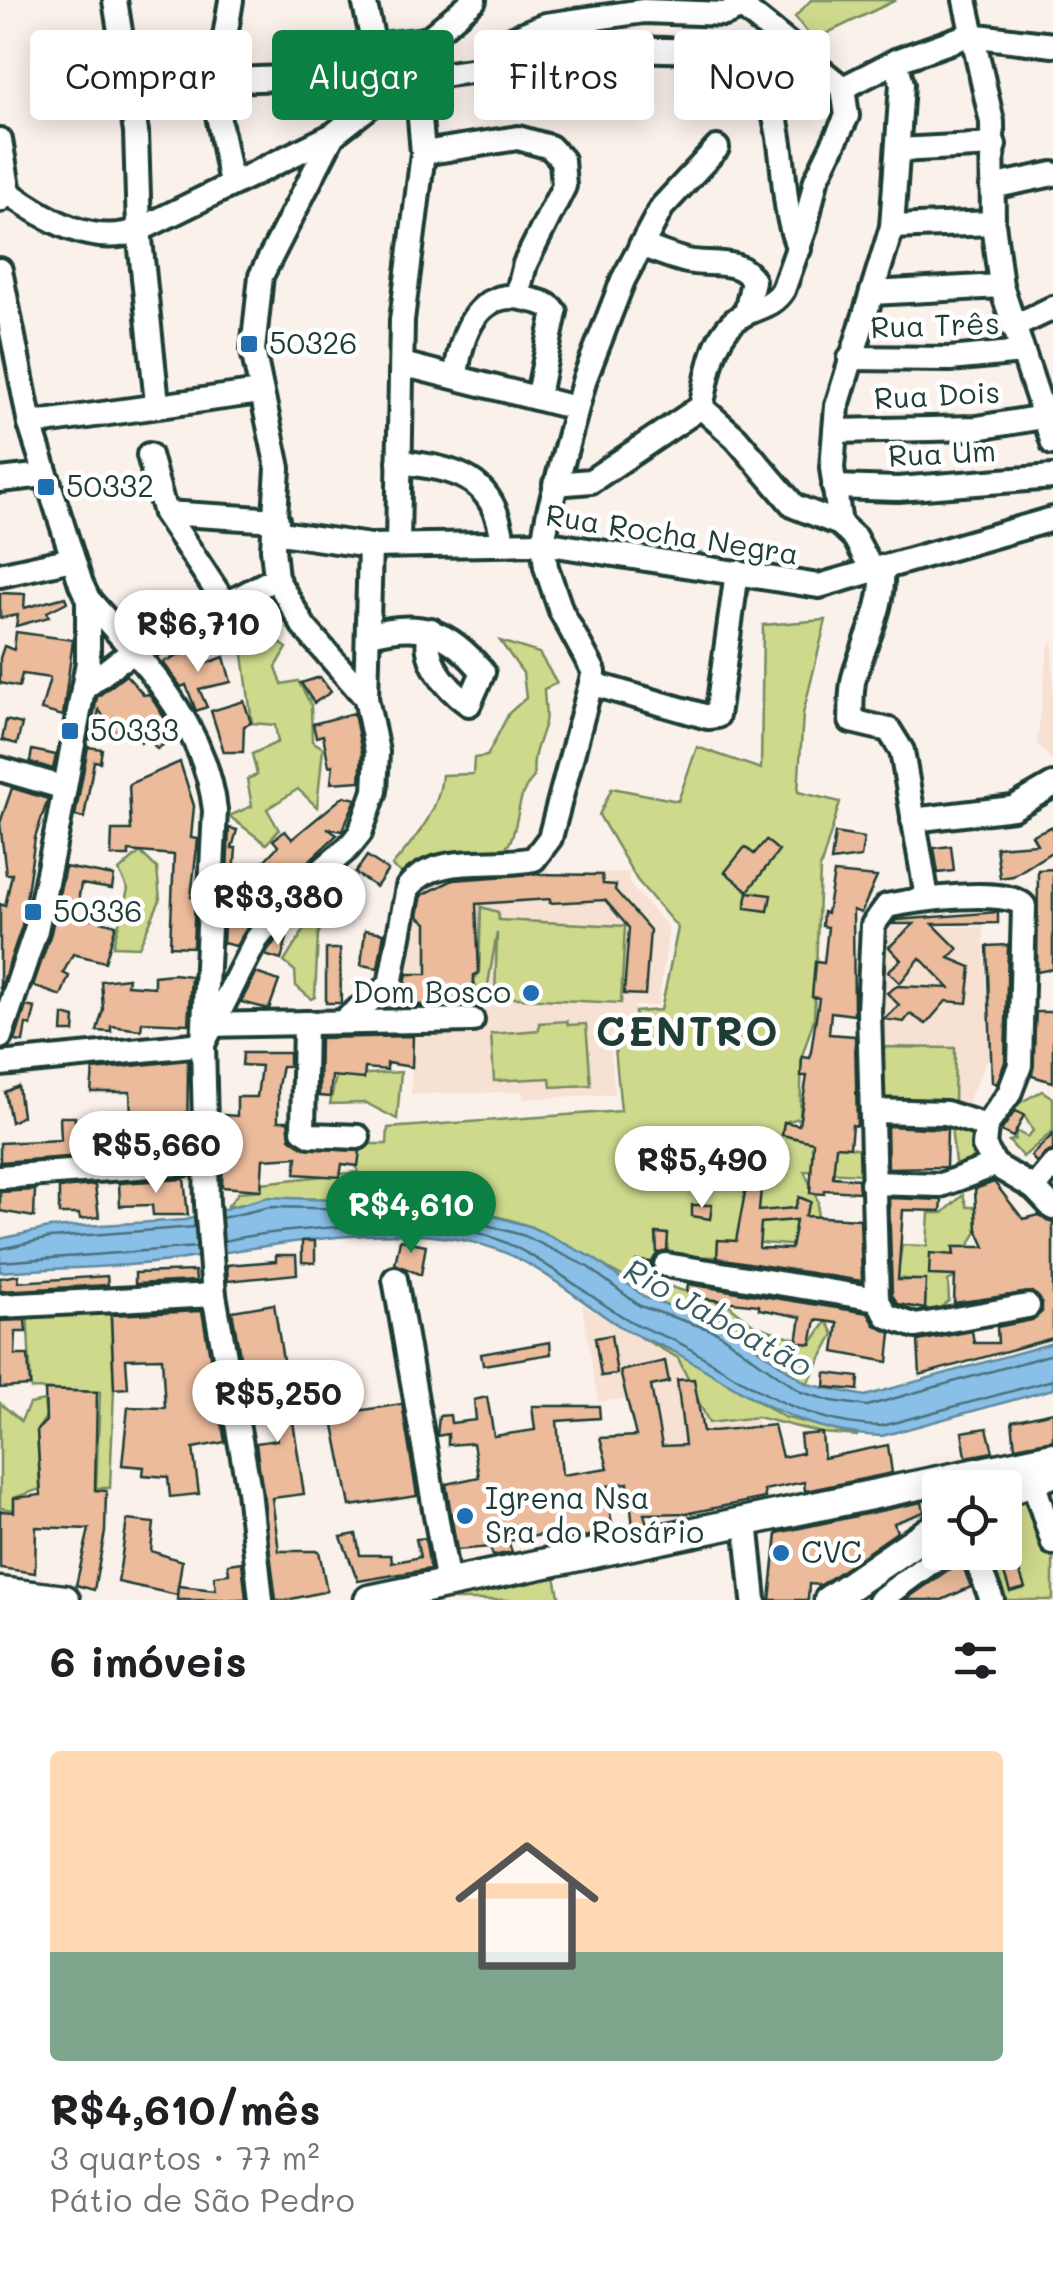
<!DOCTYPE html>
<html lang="pt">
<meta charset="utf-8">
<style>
body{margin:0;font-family:Mali,sans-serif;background:#f6f6f6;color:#202124;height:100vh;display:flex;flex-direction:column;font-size:38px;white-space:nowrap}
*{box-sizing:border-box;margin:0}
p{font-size:32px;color:#757577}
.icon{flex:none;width:55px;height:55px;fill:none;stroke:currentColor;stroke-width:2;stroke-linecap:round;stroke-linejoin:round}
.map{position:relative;height:1600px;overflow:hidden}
.sheet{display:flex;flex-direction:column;background:#fff;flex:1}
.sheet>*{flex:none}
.guide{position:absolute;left:30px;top:30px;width:995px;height:90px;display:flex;gap:20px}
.buttons{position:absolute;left:922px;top:1470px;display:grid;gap:20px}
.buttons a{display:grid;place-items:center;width:100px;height:100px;border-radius:10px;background:#fff;box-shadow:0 5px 25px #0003;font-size:50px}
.price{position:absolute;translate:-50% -85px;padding:0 22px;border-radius:35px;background:#fff;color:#222;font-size:32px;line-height:65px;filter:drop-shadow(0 2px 5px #0008)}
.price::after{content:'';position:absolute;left:50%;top:60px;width:30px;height:22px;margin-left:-15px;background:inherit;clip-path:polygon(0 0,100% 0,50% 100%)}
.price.selected{background:#0b8043;color:#fff}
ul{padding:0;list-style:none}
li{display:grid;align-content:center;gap:20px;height:530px;padding:0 50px}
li+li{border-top:2px solid #e0e0e0}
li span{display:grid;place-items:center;height:310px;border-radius:10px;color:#555}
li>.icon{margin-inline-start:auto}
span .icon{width:180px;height:180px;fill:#fffc;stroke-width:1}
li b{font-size:42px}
h2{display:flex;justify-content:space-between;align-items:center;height:120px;padding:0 50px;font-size:42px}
.chip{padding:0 35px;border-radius:10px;background:#fff;box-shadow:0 5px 25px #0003;font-size:35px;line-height:90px}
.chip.selected{background:#0b8043;color:#fff}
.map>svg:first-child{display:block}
</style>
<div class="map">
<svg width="1053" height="1600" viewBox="0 0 1053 1600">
<rect width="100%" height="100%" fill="#fbf1eb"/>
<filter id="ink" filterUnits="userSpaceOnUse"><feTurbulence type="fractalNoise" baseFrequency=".01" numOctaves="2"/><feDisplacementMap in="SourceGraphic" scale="20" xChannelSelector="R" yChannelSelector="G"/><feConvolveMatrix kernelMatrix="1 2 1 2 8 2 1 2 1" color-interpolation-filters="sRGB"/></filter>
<g filter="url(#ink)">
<g fill="#f6e1d3">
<polygon points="1053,640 1053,762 1037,743 1048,649"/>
<polygon points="548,867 550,874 628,872 630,885 669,928 658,1006 635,1006 636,1033 609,1035 615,1094 524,1099 522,1092 411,1094 414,1028 399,1022 414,893 437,874"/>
<polygon points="880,927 983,927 990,1054 964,1109 877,1109"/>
<polygon points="582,1305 699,1371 710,1423 757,1417 769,1499 651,1522 628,1398 598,1402"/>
</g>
<g fill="#ced98c" stroke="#768b60" stroke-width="2.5">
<polygon points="811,0 896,0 813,40 795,17"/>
<path d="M826,620L803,714L798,792L840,802L820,869L814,1019L802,1056L800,1118L784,1122L782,1134L861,1149L863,1174L804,1171L818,1201L816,1241L802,1246L718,1240L717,1257L671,1256L653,1291C610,1273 574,1245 531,1227C459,1198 302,1190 227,1207L239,1192L261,1190L262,1183L358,1172L350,1144H387L388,1128L621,1111L614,1038L636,1035L635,1012L661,1010L678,928L637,880L599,815L612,788L678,801L697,747L761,769L763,625Z"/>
<polygon points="259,627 287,648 276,667 282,684 298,681 311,705 312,741 323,748 317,807 298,789 267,809 279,830 266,844 229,816 252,806 247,779 257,775 252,754 278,742 275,725 252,723 241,639"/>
<path d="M500,641L539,653L557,683L544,689C544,699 547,713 545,722C540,742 531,754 534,777C515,797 521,817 510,842C502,860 429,872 408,878L392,866C416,837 439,813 442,775L473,774L474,758L487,756L509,713L526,698L523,673Z"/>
<polygon points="140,852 157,868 160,900 139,947 113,946 128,889 119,871"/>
<polygon points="336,864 340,876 318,935 315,997 311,999 296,986 295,971 284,962 324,898 312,884"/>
<polygon points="481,907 498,912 499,920 625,926 621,1003 495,997 497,933 487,990 478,996 474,979 479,973"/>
<polygon points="567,1021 568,1025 586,1024 591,1085 551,1087 550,1078 494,1081 491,1034 539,1030 539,1023"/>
<polygon points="878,1047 955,1048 954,1104 877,1104"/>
<polygon points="401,1072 397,1119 366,1103 330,1104 336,1076"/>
<polygon points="1042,1091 1053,1098 1053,1131 1023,1157 1009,1141 1015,1139 1016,1131 1027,1137 1033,1131 1024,1115 1010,1108"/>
<polygon points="950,1117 971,1123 985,1159 956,1172"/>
<polygon points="963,1195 967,1207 977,1207 977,1232 968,1247 953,1247 955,1277 948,1281 949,1301 937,1310 925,1309 926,1281 897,1278 902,1245 927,1246 929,1213 943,1213"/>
<polygon points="671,1287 729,1305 754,1325 811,1344 827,1321 834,1334 807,1384 722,1323 658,1302"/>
<polygon points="110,1304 114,1389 110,1488 96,1488 100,1392 31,1389 27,1308"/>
<polygon points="638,1336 678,1353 784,1417 858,1436 822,1433 757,1417 709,1423 678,1358"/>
<polygon points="44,1401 46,1417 37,1430 40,1489 14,1498 14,1510 0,1508 0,1403 21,1421 29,1404"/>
<polygon points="1032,1487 1053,1560 1053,1600 1000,1600 979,1553 1005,1552 1005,1503"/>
<polygon points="555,1577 560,1600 429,1600"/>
</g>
<path fill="#8abfe7" stroke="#5f8b9f" stroke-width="2.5" d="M268,1197L457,1206L529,1226L595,1259L646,1298L722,1323L807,1384L865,1396L1053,1343V1389L882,1436C801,1434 749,1395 682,1356C664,1345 644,1340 626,1330C579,1302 538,1260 483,1245C398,1221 282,1243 197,1257C133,1268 65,1267 0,1272V1239L49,1228L185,1220Z"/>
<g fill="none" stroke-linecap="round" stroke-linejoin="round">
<g stroke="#4a717c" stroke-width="2.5">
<polyline points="222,1218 270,1207 356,1209 456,1216 525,1236 588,1267 640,1306 717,1332 801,1392 832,1401 867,1406 1053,1354"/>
<path d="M224,1241C282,1227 433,1217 489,1236C543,1255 583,1294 632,1322C650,1332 670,1337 687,1347C749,1385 807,1426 882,1426L1053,1380"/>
<polyline points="0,1249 50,1238 195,1227"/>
<polyline points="0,1262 197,1247"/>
</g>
</g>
<g fill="#ebbb9c" stroke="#1f3d34" stroke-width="2.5" fill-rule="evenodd">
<polygon points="0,593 25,594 24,608 65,597 67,602 47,612 49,617 16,626 18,615 0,618"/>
<polygon points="134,607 147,629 139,634 122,614"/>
<polygon points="16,632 73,640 63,716 41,710 50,678 22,674 19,687 0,683 0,658 4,646 14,650"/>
<polygon points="192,650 199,666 224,657 231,682 199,689 207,707 196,711 186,685 181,687 163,662"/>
<polygon points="126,675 144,695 149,694 176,736 157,749 148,737 141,742 131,728 118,737 99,710 93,740 89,739 97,697"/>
<polygon points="320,677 331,692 314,703 301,683"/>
<polygon points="244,701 251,723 244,726 243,752 224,752 211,711"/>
<polygon points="354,713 362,753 360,781 331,783 333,765 329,766 323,735 316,737 313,724"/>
<polygon points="6,720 22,724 17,744 2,740"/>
<polygon points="88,747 102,749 100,762 94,761 84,818 75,816"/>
<polygon points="32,750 56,755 53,769 30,762"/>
<polygon points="180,762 194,806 191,838 198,839 191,897 195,898 193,947 170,946 174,855 129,851 129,856 111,856 112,830 131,830 129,784"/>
<polygon points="12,788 48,799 35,838 22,926 0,990 0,904 5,906 12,874 6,874 0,823"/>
<polygon points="344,796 356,799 342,831 327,828 337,835 261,905 236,946 223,943 225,911 233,899 241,904 257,887 248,878 278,846 273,840 285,831 292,839"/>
<polygon points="1053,826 1053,851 1013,876 1000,878 996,847 1037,844 1032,835"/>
<polygon points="229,828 237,830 232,848 236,848 234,874 227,873"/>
<polygon points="835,833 864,838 861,857 831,861"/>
<polygon points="766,840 779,851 748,891 725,872 745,847 754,854"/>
<polygon points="951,846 954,871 938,873 934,848"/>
<polygon points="367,856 388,870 376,887 355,873"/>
<polygon points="65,867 114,876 112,889 81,884 76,914 116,925 105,962 73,954 63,973 69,976 61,996 33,986 51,933"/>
<polygon points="1053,869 1053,969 1037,972 1038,870"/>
<polygon points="834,873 877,877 861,913 853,910 854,1015 831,1012 829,1034 855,1036 857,1126 852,1125 850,1147 836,1146 833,1177 858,1179 859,1192 824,1190 824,1194 810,1193 813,1142 782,1135 784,1122 799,1125 807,1076 801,1076 802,1057 810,1058 819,998 812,997 815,962 824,963 828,927 822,926 823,912 827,913"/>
<polygon points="533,874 602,875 603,884 616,885 615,890 650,930 645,995 624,994 629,928 605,900 550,903 550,899 476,904 479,973 474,975 473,1002 401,1006 407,974 427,974 427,923 418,916 422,895 453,880"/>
<polygon points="748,892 771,895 768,911 745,908"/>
<polygon points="998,912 998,923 933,924 958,949 949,958 971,967 967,1003 946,1001 926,1024 910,1014 904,1022 884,1019 899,1005 887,993 897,986 949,988 920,958 900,983 888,971 901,960 889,947 914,924 893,924 896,920"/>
<polygon points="365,930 384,933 378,968 361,965"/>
<polygon points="280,934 287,938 281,960 265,955"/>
<polygon points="1008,945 1005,1062 997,1084 992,1082 987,946"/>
<polygon points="326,949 340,949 341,1003 326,1003"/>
<polygon points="256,973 279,981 269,1009 241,1002"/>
<polygon points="173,974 191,976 188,1024 142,1022 141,1030 111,1026 111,1032 97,1031 103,1009 101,981 128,978 127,985 154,987 154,976"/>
<polygon points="26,1006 35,1008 31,1026 26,1024 23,1042 15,1041"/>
<polygon points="1036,1012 1053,1012 1053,1082 1032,1076"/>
<polygon points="63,1015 75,1018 74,1032 62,1032"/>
<polygon points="413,1036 412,1067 387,1063 387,1070 365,1068 364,1079 332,1076 330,1097 319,1096 320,1038"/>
<polygon points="243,1053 289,1053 289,1066 282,1066 278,1086 278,1121 288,1121 290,1138 304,1148 360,1151 358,1166 342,1164 340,1177 295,1174 297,1157 263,1159 261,1190 222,1187 224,1115 237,1116 237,1097 257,1097 261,1066 242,1065"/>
<polygon points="188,1060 187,1148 0,1162 0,1143 61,1140 60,1117 75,1117 75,1144 113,1143 113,1117 131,1118 130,1092 91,1092 93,1070"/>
<polygon points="18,1086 22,1116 11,1122 5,1092"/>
<polygon points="1015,1111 1024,1115 1013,1137 1001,1131"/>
<polygon points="887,1126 947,1129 946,1167 888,1168"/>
<polygon points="1053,1134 1053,1150 1036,1162 1031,1156"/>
<polygon points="184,1179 188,1215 153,1215 152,1205 120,1206 119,1183"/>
<polygon points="994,1182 1023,1219 1039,1215 1053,1223 1053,1338 920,1375 918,1341 972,1331 974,1343 998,1343 997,1327 1032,1320 1042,1312 1042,1302 1032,1292 954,1303 955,1276 929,1275 930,1253 954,1255 953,1247 985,1247 977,1229 975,1189"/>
<polygon points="95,1185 99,1217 80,1219 79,1214 59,1214 59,1188"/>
<path d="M746,1187L761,1188L759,1211L795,1208L799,1197L811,1202L805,1216L860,1219L862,1281L717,1258L718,1240L736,1241ZM796,1220L791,1249L759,1248L761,1223Z"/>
<polygon points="35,1190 34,1217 0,1211 0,1192"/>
<polygon points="889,1198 942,1200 941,1211 903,1210 898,1280 926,1280 925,1309 898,1304 892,1295"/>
<polygon points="692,1205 712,1205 710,1219 692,1216"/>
<polygon points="656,1233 668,1234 667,1250 657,1254"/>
<polygon points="400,1240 426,1245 421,1275 395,1264"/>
<polygon points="302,1241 315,1241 315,1263 302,1262"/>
<polygon points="276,1255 296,1255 297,1274 228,1281 227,1265 276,1261"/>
<polygon points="636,1261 651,1262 647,1288 635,1286"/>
<polygon points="195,1271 196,1281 135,1284 135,1273"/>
<polygon points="19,1275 18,1282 107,1276 108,1285 0,1291 0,1278"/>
<polygon points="688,1284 868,1313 875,1325 891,1333 888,1362 834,1352 838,1323 816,1320 811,1344 797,1342 801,1317 759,1309 759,1305 706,1299 687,1291"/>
<polygon points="274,1304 288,1391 313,1390 314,1412 292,1415 304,1494 272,1498 279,1551 319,1551 327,1591 287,1600 276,1600 256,1443 277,1440 268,1387 246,1390 232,1311"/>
<polygon points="202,1311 225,1442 193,1448 199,1494 170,1497 168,1477 143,1475 144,1467 122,1465 128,1407 165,1408 162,1358 126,1359 128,1388 114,1389 111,1315"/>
<polygon points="25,1320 26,1332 16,1332 15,1355 28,1355 30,1386 0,1388 0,1321"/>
<polygon points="611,1335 617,1374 601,1376 595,1338"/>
<polygon points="550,1342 551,1354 483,1365 481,1354"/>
<polygon points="665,1361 669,1382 651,1386 662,1446 685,1445 677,1380 694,1379 703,1432 774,1425 782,1457 802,1453 800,1435 822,1433 824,1458 888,1445 892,1473 805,1491 804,1482 764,1490 765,1498 689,1513 644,1514 647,1524 633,1527 628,1483 606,1486 613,1531 559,1542 557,1532 508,1541 512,1552 493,1556 490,1547 457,1550 446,1484 479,1477 473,1443 448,1445 448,1434 437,1436 439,1416 450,1415 451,1423 476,1420 474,1400 487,1397 494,1436 535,1430 532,1406 599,1406 600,1418 557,1421 562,1475 608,1468 600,1438 636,1436 620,1371"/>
<polygon points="826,1373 859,1377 858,1390 825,1387"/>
<polygon points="45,1390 97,1392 95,1490 106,1491 105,1532 94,1590 76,1585 89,1529 36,1527 35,1573 0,1568 0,1511 14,1512 14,1498 41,1495 37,1430 46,1421"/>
<polygon points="402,1404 417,1496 350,1506 332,1415"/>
<polygon points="1053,1412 1053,1440 1015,1447 1012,1421"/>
<polygon points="987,1428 993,1452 966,1457 962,1432"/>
<polygon points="922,1502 924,1512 894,1523 897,1532 821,1585 809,1584 808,1600 770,1600 777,1533"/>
<polygon points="127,1520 154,1523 151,1551 182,1561 177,1595 118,1582"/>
<polygon points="356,1534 360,1555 391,1555 392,1563 420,1557 416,1539 425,1538 430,1569 358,1581 341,1537"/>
<polygon points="1013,1553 1025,1588 1010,1592 999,1558"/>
<polygon points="961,1561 971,1587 942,1600 905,1600"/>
<polygon points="242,1562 246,1600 177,1600 178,1586 216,1590 214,1576 229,1574 228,1564"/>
</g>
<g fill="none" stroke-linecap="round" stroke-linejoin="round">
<g stroke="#1f3d34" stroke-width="30">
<g id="minor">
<polyline points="115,0 136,132 139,230 157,403"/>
<polyline points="231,0 215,99 231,184"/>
<polyline points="364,0 374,46"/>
<polyline points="739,0 742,7 843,88 896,61 969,35 1053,45"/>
<polyline points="965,0 992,122 993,223 1001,286 1053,443"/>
<path d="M564,24C580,32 596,43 613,46C679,58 750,31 774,114C787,159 780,206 799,249"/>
<polyline points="419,78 478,70 514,38 546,25 644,11 725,14 742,7"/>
<polyline points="132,88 166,82 286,78 374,46 427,40"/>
<polyline points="0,140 9,193"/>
<polyline points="898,150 994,145"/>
<polyline points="423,153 518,138 550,147 562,160 564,186 525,264 517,296"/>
<polyline points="992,187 1053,174"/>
<path d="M0,200L9,193C46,219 93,248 139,230L333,135L384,95L427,40L474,0"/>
<polyline points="892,227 993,223"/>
<path d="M641,245C656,251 671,257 687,261C709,266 741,257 753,281L746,313"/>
<path d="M0,270L30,424L81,584L88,599C144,663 205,723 215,810L203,1044L207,1204L214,1295L249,1490L261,1600"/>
<polyline points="872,293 1001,286"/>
<polyline points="1013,327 1053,308"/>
<polyline points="850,358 950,359 1022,352"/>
<polyline points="402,364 575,408"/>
<path d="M456,375C461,335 477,286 527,299C539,302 549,303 555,312L538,395"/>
<path d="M701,407C709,375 711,333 743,315C759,306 773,306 783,290L805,228L816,180L847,116L843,88"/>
<polyline points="30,424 260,392"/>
<polyline points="835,431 977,428 1043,417"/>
<polyline points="149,455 165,513 226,605"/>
<path d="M399,462C458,469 495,477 503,543"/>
<polyline points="0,480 45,475"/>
<polyline points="555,484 591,481 701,407 736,438 794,506 840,524"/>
<polyline points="834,487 898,489 1053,477"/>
<polyline points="165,513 277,520"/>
<polyline points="274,532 370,546 543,543 819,586 1053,519"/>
<polyline points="398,545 402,320 423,153 415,60"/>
<path d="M882,567C885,606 866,638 855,674C850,688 852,706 851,721L889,730L902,751L927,898"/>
<polyline points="872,570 855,538 840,524 832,468 837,406 892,227 902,84 896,61"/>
<polyline points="0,575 72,559"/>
<path d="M368,635C419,620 449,630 483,672L469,704C447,689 420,658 431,630"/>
<polyline points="593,684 708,717 717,716 737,572"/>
<polyline points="83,689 119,661 276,578"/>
<polyline points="366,698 370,546"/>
<polyline points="0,769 65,788"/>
<polyline points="913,820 1013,808 1053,785"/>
<path d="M342,1022L390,985L408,887C436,852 495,868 534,859L550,838L594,672L561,611L546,567L543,543L549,511L585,378L623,280L662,207L717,148"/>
<polyline points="305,1023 303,1130 311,1135 358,1137"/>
<polyline points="207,1025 472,1020"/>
<polyline points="0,1037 36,930 58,826 88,662 88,599"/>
<polyline points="0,1064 203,1044 256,940 288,899 348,848 360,833 375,791 377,752 366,698 304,627 276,578 273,549 278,468 253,350 261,276 333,135"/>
<polyline points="872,1111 946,1113 986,1126"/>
<polyline points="0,1177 206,1162"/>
<polyline points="872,1183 941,1185 995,1165"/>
<polyline points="1034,1188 1053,1165"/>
<polyline points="666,1265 877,1299"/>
<polyline points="395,1279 448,1584"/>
<polyline points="0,1306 214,1295"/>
<path d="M1028,1306L916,1326L887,1316L877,1299L869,1011L873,925L887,906C911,900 1009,887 1024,906L1020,1065L1009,1094L986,1126L984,1146L995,1165L1034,1188L1053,1208"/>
<polyline points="1032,1478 1053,1543"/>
<polyline points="746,1521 754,1600"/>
<polyline points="973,1552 992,1600"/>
<polyline points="880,1600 945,1552"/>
</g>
</g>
<g stroke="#1f3d34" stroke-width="35">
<g id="major">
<polyline points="1005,1491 1053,1473"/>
<polyline points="0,1592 65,1600"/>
<polyline points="369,1600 1053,1457"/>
<polyline points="829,1600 940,1524"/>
</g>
</g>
<use href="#minor" stroke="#fff" stroke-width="22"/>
<use href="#major" stroke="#fff" stroke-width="28"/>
</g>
</g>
<g fill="#1f6fb2" stroke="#fff" stroke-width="4">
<rect x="239" y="334" width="20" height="20" rx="5"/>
<rect x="36" y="477" width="20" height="20" rx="5"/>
<rect x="60" y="721" width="20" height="20" rx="5"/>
<rect x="23" y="902" width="20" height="20" rx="5"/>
<circle cx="531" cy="993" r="10"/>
<circle cx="465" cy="1516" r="10"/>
<circle cx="781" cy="1553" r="10"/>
</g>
<g text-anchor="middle" stroke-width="9" stroke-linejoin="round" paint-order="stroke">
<g font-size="30" fill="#1f3d34" stroke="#fff">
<text transform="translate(935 326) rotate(-2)" y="10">Rua Três</text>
<text transform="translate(937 396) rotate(-3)" y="10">Rua Dois</text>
<text transform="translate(942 454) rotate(-3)" y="10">Rua Um</text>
<text transform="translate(672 535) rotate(9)" y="10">Rua Rocha Negra</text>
</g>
<g font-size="30" fill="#1f3d34" stroke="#fff" text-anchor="start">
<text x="269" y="354">50326</text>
<text x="66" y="497">50332</text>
<text x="90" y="741">50333</text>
<text x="53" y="922">50336</text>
<text x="511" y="1003" text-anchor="end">Dom Bosco</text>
<text x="485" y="1509">Igrena Nsa<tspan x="485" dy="34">Sra do Rosário</tspan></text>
<text x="801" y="1563">CVC</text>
</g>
<g font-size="32" font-style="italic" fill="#3a5e61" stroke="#fff">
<text transform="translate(718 1318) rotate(29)" y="11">Rio Jaboatão</text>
</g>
<g font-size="40" font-weight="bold" letter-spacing="2.5" fill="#1f3d34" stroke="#fff">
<text x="688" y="1046">CENTRO</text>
</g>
</g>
</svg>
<div class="buttons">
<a><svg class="icon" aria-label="locate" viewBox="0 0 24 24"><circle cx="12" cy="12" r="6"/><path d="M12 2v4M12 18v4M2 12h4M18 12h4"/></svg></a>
</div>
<b class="price" style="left:198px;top:675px">R$6,710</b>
<b class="price" style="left:278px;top:948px">R$3,380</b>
<b class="price" style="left:156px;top:1196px">R$5,660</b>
<b class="price" style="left:702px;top:1211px">R$5,490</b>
<b class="price selected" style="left:411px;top:1256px">R$4,610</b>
<b class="price" style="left:278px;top:1445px">R$5,250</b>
<div class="guide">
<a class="chip">Comprar</a>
<a class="chip selected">Alugar</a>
<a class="chip">Filtros</a>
<a class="chip">Novo</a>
</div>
</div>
<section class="sheet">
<h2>6 imóveis<svg class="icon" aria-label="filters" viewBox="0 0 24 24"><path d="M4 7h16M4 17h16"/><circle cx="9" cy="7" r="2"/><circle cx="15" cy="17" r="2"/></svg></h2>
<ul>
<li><span style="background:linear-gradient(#ffd9b3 65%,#7fa58c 0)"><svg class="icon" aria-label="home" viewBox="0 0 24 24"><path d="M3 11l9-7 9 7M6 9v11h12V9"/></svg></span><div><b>R$4,610/mês</b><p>3 quartos · 77 m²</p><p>Pátio de São Pedro</p></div></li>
</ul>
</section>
